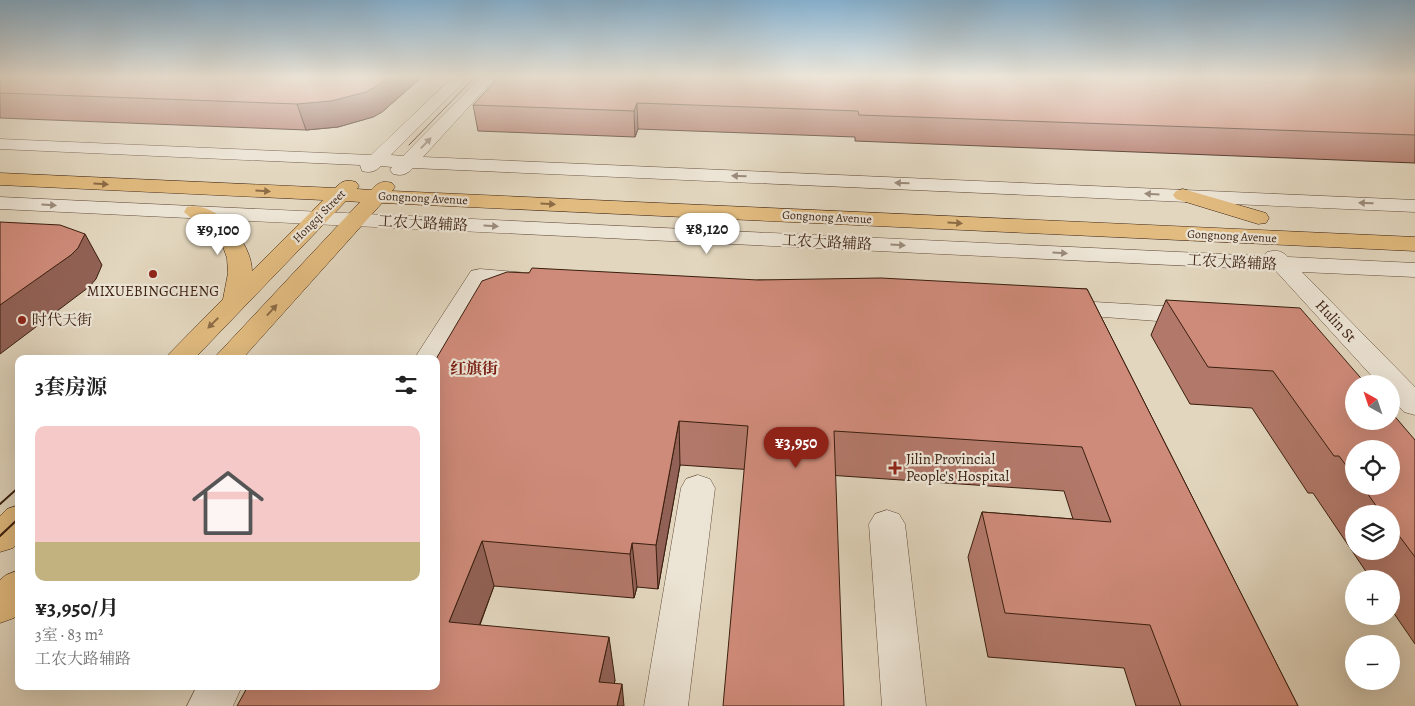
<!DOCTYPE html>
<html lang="zh">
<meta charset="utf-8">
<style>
body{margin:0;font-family:Alegreya,"Noto Serif SC",serif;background:#f6f6f6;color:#222;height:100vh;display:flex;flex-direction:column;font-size:19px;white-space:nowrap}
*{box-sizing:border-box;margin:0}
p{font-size:16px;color:#767676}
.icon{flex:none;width:28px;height:28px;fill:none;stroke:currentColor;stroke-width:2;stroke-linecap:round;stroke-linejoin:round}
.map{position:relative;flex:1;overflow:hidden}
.panel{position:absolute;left:15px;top:355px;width:425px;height:335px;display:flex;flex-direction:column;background:#fff;border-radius:10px;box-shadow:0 5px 20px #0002}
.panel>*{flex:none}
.needle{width:32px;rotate:320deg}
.tools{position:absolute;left:1345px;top:375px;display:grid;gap:10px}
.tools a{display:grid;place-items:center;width:55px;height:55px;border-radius:50%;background:#fff;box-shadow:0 5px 20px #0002;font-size:25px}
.price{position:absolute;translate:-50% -42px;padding:0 11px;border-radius:18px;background:#fff;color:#222;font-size:16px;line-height:32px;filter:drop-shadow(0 1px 2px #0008)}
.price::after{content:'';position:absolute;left:50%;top:30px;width:15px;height:11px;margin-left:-8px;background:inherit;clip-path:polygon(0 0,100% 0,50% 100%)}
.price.current{background:#8f2418;color:#fff}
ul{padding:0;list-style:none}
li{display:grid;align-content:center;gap:10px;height:265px;padding:0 20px}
li span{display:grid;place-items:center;height:155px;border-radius:10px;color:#555}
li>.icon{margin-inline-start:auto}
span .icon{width:90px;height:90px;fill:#fffc;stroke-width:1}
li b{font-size:21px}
h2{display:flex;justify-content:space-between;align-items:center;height:60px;padding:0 20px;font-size:21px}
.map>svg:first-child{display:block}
</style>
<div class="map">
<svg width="1415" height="706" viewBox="0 0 1415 706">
<rect width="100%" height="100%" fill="#e2d6be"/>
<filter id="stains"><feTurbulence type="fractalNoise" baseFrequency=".004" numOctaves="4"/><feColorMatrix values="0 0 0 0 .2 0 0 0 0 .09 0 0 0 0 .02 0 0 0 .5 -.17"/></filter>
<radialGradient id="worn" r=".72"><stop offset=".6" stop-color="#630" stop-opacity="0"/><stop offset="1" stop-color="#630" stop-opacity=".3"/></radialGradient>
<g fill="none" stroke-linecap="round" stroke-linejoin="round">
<g stroke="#634c3a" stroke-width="1">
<g id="minor">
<path d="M454,76H470L391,155L403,156L482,76H497L423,157L1415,200V212L413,168C406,175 402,176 393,174L390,170L392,167L381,166C375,172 370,173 362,171L360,165L0,149V139L371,155Z"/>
<path d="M0,197L1264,256L1267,252C1276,250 1281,250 1288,257L1415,263V277L1302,272L1415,387V415L1404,412L1391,398V384H1379L1275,270L0,209Z"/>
<polygon points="480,269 540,274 543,279 540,284 531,286 487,284 438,365 436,359 414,359 471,271"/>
<polygon points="1060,300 1197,308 1206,311 1210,316 1206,321 1197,324 1051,313 1047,308 1051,303"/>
<polygon points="698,475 710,479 715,488 688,706 644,706 681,488 686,479"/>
<polygon points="887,510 899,514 905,524 926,706 882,706 869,524 875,514"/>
<polygon points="197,686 242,686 233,706 187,706"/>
</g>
</g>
<g stroke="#391e0e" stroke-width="1">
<g id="major">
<path d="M0,173L335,188C342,181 346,179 356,182L359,186L357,189L371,190C378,183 382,180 392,183L395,187L392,191L1415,237V251L382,203L242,359H213L360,202L346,201L194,359H164L223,299L228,273L227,258L222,244L184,212L187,207C217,200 252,243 252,271L323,200L0,185Z"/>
<polygon points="1183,189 1266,213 1269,218 1266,223 1258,224 1176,199 1173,195 1176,191"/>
<polygon points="19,505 19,542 13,548 0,552 0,516 7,509"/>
<polygon points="19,570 19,612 14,618 0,623 0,580 6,575"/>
</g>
</g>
<use href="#minor" fill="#ece4d5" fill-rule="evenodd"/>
<use href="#major" fill="#e1bb7f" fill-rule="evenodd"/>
<polyline stroke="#391e0e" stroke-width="1" points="409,145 476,76"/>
<g stroke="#391e0e" stroke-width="2">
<polyline points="0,504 19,487"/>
<polyline points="0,536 19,518"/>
</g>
</g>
<g fill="#b27869" stroke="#391e0e" fill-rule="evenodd">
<polygon points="0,76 423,76 382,112 373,117 338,127 306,130 0,118"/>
<polygon points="1415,76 1415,163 855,141 855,137 638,129 635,137 478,131 473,105"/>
<polygon points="758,280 1087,289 1298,706 1136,706 1124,668 988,657 968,557 982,512 1073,519 1064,491 680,465 658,589 637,587 634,598 494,586 480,625 615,680 614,683 436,686 436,359"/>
<path d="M1166,300L1415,440V644L1391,609V579H1371L1313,493H1308L1252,408L1190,404L1151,335ZM1354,449L1391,486H1354ZM1354,514H1391V551H1354Z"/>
</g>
<g fill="#916155" stroke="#391e0e">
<polygon points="390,76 423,76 382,112 373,117 338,127 306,130 297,104"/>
<polygon points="637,103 638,129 635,137 634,111"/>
<polygon points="85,234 102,265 96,279 89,287 0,354 0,305"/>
<polygon points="679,421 680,465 658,589 656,545"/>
<polygon points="482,541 494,586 464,666 449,622"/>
<polygon points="632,543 637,587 634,598 630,554"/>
<polygon points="609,637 615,680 610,706 599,682"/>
<polygon points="622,684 624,706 617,706"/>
</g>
<g fill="#cf8b7a" stroke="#391e0e">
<polygon points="0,76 390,76 375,87 366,92 331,101 297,104 0,93"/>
<polygon points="500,76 1415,76 1415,135 859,115 858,111 637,103 634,111 473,105"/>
<polygon points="0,222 60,225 85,234 78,248 71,255 0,305"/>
<polygon points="532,268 758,280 881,278 1087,289 1298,706 1181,706 1150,625 1005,613 982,512 1111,522 1082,447 834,431 844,706 723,706 748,426 679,421 656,545 632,543 630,554 482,541 449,622 609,637 599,682 622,684 617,706 237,706 248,686 436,686 436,359 482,281 507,272 529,273"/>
<polygon points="1166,300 1300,308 1366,384 1354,384 1354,421 1391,421 1391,412 1415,440 1415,557 1391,525 1391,514 1382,514 1362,486 1391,486 1391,449 1354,449 1354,476 1339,456 1334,456 1273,371 1208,367"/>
</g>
<defs><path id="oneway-solid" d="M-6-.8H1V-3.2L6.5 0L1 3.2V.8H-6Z" transform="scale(1.25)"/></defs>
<g fill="#9b8b7b">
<use href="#oneway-solid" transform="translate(426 143) rotate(-46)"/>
<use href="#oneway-solid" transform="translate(739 176) rotate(-178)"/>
<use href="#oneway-solid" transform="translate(902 183) rotate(-178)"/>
<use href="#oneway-solid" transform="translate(1152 194) rotate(-177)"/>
<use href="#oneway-solid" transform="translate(1366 203) rotate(-178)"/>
<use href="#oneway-solid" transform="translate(49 205) rotate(3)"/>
<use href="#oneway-solid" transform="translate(491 226) rotate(3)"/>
<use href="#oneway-solid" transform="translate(898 245) rotate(3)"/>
<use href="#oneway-solid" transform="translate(1060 253) rotate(3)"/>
</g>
<g fill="#8d6c46">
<use href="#oneway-solid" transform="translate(101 184) rotate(3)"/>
<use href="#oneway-solid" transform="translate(263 191) rotate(3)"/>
<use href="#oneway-solid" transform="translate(548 204) rotate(3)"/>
<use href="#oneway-solid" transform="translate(955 223) rotate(3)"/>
<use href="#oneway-solid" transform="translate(272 310) rotate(-47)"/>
<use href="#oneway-solid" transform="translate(213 323) rotate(135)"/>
</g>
<linearGradient id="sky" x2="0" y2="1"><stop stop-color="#87b5d6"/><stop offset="0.44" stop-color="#f2ede2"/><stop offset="1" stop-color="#f2ede2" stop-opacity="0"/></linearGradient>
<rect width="1415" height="174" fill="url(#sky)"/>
<g fill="#8f2418" stroke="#ece4d5" stroke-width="2">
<circle cx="153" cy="274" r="5"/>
<circle cx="22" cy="320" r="5"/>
<path d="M892.5 460.5h5v5h5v5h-5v5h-5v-5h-5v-5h5z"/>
</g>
<g text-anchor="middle" stroke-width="4.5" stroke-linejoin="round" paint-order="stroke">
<g font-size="12" fill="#391e0e" stroke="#ece4d5">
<text transform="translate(423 198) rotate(3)" y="4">Gongnong Avenue</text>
<text transform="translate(319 216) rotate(-45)" y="4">Hongqi Street</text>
<text transform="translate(827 217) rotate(3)" y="4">Gongnong Avenue</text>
<text transform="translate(1232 236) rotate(3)" y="4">Gongnong Avenue</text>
</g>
<g font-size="15" fill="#391e0e" stroke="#ece4d5">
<text transform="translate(423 223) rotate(3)" y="5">工农大路辅路</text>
<text transform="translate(827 242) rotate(3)" y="5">工农大路辅路</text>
<text transform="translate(1232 262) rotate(3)" y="5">工农大路辅路</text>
<text transform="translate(1336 321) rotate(47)" y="5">Hulin St</text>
</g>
<g font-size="15" fill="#391e0e" stroke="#ece4d5" text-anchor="start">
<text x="153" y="296" text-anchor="middle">MIXUEBINGCHENG</text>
<text x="32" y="325">时代天街</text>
<text x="906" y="464">Jilin Provincial<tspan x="906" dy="17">People's Hospital</tspan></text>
</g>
<g font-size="16" font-weight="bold" fill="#7a1f14" stroke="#ece4d5">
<text x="474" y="374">红旗街</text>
</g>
</g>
<rect width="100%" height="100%" filter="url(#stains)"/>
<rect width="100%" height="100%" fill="url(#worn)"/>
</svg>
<div class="tools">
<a><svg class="needle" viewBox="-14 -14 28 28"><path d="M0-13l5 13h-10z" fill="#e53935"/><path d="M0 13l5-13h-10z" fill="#767676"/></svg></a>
<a><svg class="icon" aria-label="locate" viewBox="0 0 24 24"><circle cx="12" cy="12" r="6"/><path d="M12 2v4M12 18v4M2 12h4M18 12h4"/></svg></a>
<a><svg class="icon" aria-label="layers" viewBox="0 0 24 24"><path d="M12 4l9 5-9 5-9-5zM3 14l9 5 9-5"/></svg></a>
<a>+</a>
<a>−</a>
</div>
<b class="price" style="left:707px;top:255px">¥8,120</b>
<b class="price" style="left:218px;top:256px">¥9,100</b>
<b class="price current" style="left:796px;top:469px">¥3,950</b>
<section class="panel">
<h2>3套房源<svg class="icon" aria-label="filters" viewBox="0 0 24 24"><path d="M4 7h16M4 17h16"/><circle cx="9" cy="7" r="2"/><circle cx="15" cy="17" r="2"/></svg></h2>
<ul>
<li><span style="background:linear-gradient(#f6c9c9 75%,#c2b280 0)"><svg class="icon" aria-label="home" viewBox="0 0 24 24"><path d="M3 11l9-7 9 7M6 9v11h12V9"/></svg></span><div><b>¥3,950/月</b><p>3室 · 83 m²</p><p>工农大路辅路</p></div></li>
</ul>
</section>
</div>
